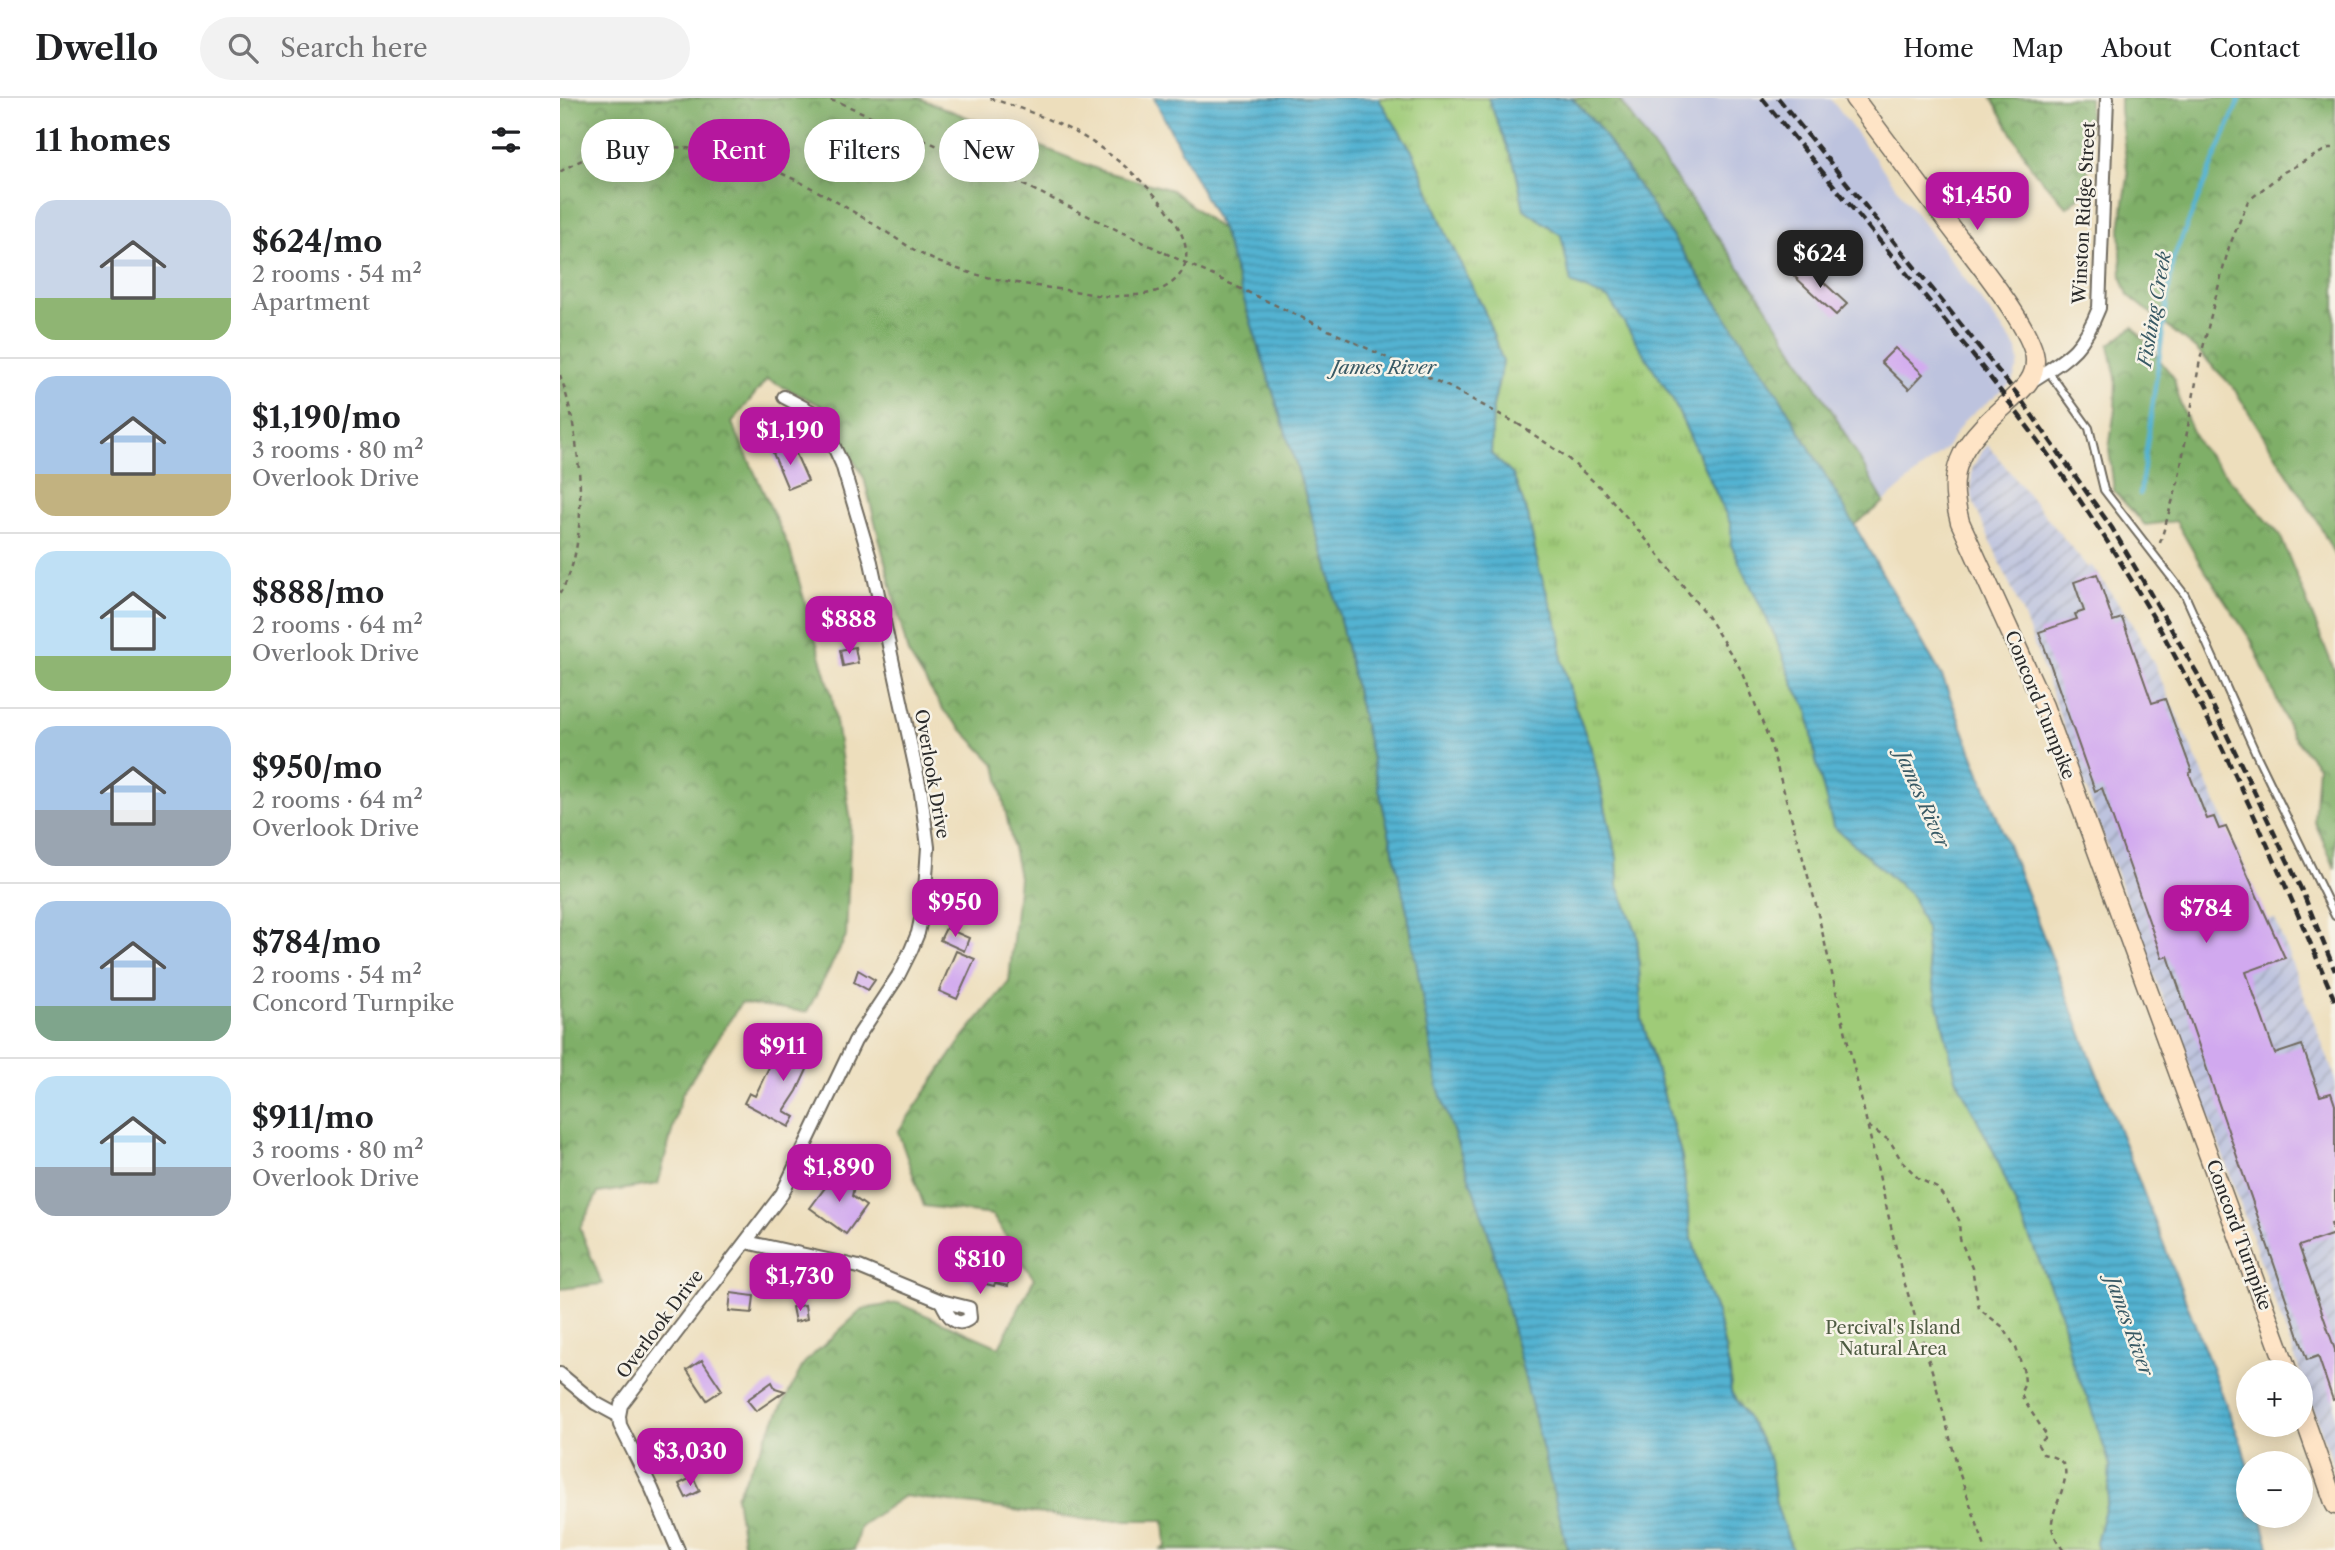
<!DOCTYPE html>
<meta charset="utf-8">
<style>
body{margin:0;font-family:"Libre Caslon Text",serif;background:#f2f2f2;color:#202124;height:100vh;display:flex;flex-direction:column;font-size:26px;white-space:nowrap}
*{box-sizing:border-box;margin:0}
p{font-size:23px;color:#757577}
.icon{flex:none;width:38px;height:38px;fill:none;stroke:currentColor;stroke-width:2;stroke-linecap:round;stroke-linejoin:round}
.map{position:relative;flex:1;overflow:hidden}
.side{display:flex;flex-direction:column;background:#fff;width:560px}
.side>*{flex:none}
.top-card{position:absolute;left:21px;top:21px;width:665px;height:63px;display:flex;gap:14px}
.controls{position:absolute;left:1676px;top:1262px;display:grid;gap:14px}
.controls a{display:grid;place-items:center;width:77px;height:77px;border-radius:50%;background:#fff;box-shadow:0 4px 18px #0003;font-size:35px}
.price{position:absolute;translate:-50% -60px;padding:0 16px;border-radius:14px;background:#b5179e;color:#fff;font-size:23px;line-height:46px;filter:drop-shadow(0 2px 4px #0008)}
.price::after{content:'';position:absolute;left:50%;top:42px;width:21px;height:16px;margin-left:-10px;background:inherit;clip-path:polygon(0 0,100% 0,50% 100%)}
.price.current{background:#222;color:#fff}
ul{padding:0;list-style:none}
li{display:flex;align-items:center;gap:21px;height:175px;padding:0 35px}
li+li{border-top:2px solid #e0e0e0}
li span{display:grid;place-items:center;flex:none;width:196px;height:140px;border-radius:21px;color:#555}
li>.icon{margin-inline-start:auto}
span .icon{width:84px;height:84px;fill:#fffc;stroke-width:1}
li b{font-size:30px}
h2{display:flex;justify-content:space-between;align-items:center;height:84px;padding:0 35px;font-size:30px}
.chip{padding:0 24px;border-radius:32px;background:#fff;box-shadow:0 4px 18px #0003;font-size:24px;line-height:63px}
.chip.current{background:#b5179e;color:#fff}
header{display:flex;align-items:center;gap:42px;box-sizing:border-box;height:98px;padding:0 35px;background:#fff;border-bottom:2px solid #e0e0e0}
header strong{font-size:33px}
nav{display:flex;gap:38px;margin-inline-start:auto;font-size:24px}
.search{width:490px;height:63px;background:#f2f2f2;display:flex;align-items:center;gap:18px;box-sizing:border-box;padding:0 24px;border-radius:38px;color:#757577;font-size:26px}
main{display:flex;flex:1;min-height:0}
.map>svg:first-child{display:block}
</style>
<header>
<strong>Dwello</strong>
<div class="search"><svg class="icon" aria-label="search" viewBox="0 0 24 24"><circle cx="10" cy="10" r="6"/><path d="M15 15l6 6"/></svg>Search here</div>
<nav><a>Home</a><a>Map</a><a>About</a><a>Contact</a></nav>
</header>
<main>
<section class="side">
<h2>11 homes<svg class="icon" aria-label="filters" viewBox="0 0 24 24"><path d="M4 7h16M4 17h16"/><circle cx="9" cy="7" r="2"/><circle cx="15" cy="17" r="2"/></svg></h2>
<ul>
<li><span style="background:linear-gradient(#c9d6e8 70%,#8fb573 0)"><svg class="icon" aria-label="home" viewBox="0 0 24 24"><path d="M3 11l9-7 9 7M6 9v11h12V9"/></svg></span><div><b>$624/mo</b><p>2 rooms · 54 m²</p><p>Apartment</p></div></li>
<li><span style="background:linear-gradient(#a9c7e8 70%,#c2b280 0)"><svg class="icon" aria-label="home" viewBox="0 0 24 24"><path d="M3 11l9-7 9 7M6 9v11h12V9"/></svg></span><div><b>$1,190/mo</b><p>3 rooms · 80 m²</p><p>Overlook Drive</p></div></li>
<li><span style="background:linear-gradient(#bfe0f5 75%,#8fb573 0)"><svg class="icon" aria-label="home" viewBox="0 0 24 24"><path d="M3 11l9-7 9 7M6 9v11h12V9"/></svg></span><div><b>$888/mo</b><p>2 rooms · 64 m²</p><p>Overlook Drive</p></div></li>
<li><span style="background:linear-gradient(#a9c7e8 60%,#9aa5b1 0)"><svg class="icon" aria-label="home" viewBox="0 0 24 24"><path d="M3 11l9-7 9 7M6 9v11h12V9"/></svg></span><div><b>$950/mo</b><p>2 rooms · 64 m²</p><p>Overlook Drive</p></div></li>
<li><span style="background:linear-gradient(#a9c7e8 75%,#7fa58c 0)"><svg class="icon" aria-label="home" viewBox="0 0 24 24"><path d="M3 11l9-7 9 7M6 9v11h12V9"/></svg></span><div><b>$784/mo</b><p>2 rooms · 54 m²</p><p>Concord Turnpike</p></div></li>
<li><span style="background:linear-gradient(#bfe0f5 65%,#9aa5b1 0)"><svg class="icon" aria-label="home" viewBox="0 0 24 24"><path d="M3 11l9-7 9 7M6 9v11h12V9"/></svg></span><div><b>$911/mo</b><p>3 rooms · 80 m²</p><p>Overlook Drive</p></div></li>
</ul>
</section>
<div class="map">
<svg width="1775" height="1452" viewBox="0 0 1775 1452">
<defs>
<pattern id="industrial-furrows" width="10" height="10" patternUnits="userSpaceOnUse" patternTransform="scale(1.75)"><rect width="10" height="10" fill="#bdc3de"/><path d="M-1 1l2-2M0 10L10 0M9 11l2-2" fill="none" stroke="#9a9fb4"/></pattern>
<pattern id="forest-crowns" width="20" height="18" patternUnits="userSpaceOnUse" patternTransform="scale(1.75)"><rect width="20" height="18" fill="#7faf68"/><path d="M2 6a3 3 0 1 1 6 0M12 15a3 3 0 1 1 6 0" fill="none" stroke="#688f56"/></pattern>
<pattern id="park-tufts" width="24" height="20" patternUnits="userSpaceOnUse" patternTransform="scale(1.75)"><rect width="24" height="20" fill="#9fcb78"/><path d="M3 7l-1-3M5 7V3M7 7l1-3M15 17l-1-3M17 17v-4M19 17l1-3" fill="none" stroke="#89ae68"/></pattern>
<pattern id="water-rules" width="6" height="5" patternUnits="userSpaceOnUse" patternTransform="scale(1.75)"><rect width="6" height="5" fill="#53b2d1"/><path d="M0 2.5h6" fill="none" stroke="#4591aa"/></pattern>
</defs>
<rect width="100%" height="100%" fill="#f7f3e8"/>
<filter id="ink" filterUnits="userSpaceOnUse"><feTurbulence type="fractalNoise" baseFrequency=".0143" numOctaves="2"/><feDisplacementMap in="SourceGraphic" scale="14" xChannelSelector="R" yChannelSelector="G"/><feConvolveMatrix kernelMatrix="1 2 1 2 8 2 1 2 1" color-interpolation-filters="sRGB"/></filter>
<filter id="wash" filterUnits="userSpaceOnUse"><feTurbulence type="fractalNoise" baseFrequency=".00686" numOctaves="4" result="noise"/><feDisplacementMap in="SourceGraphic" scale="28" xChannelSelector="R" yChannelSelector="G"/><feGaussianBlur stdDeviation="1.57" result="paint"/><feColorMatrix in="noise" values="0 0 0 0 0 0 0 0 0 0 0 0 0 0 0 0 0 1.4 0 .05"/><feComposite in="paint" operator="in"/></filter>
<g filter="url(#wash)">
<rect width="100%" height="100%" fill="#eddebc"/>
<polygon fill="url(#industrial-furrows)" points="1428,347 1528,470 1531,467 1571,523 1594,566 1708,822 1715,821 1775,979 1775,1372 1653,1030 1588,862 1463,516 1414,406 1411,393 1412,371 1420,356"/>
<polygon fill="#bdc3de" points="1058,0 1270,0 1457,251 1459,266 1452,284 1404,323 1386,350 1324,404 1272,312 1197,194"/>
<g fill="url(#forest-crowns)" stroke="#556d4a" stroke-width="2">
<polygon points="0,0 359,0 542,73 612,92 662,132 767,466 848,817 878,989 929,1137 1008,1452 600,1452 606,1449 604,1422 531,1422 344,1398 300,1428 294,1452 184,1452 176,1398 244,1265 303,1211 338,1205 439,1249 474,1181 432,1117 364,1108 338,1034 404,938 449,884 459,779 436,667 384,613 348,555 304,380 262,308 207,281 172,325 230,452 272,598 291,724 286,839 247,914 181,905 122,996 98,1086 38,1095 20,1130 42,1186 0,1191"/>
<polygon points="1012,0 1058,0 1197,194 1272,313 1324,404 1294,427 1217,294 1037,27"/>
<polygon points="1432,0 1529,0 1529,69 1519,99 1507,109 1473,72"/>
<polygon points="1560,0 1775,0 1775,458 1759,426 1673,289 1637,252 1568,197 1562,180 1560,130 1568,79 1560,12"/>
<polygon points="1573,229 1614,280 1619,303 1639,347 1720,437 1775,574 1775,770 1754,722 1758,668 1732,637 1691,542 1640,465 1616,423 1585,427 1554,393 1549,351 1555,311 1556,280 1549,247"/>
</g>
<polygon fill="url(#park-tufts)" stroke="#657b52" stroke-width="2" points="818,0 928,0 955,69 964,111 1001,137 1012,184 1049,200 1112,300 1171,427 1172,447 1215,538 1235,590 1248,611 1256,663 1273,728 1352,798 1366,831 1367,862 1396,980 1434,1054 1501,1215 1511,1262 1529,1304 1550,1367 1548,1400 1536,1444 1538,1452 1232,1452 1216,1407 1200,1340 1171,1294 1170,1274 1157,1215 1145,1186 1131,1137 1122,1059 1082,922 1077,835 1058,788 1057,760 1032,653 1014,606 1002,563 1000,535 979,471 968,417 953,377 931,356 933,308 943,264 924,212 887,138 854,56"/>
<g fill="url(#water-rules)" stroke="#3f6e7e" stroke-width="2">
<polygon points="594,0 818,0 854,56 887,138 924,212 943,264 933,308 931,356 953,377 968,417 979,471 1000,535 1002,563 1014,606 1032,653 1057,760 1058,788 1077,835 1082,922 1122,1059 1131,1137 1145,1186 1157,1215 1170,1274 1171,1294 1200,1340 1210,1362 1216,1406 1232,1452 1008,1452 929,1137 878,989 848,817 767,465 662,132"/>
<polygon points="928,0 1012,0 1037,27 1217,294 1382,578 1682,1347 1689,1374 1689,1418 1701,1418 1710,1452 1538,1452 1536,1444 1548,1400 1550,1367 1529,1304 1511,1262 1501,1215 1434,1054 1396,980 1367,862 1366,831 1352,798 1273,728 1256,663 1248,611 1235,590 1215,538 1171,447 1171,427 1112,300 1049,201 1011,185 1001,137 964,111 955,69"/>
</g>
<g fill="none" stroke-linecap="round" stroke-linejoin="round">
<polyline stroke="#53b2d1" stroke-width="4.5" points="1580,396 1613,161 1680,0"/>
</g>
<g id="blocks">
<g fill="#d1a9ef">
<polygon points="1245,167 1287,206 1276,217 1234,178"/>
<polygon points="1335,250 1363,276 1349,291 1321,264"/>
<polygon points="232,347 248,383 228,391 213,355"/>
<polygon points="1537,476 1553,523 1562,520 1592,605 1605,601 1632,674 1629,675 1647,721 1654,719 1659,731 1666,729 1725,860 1686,874 1715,956 1742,947 1760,998 1771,995 1775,1007 1775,1125 1771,1126 1774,1136 1739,1148 1775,1252 1775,1301 1773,1302 1758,1258 1747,1262 1608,858 1602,860 1542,690 1535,693 1479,534 1517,521 1515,516 1524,513 1514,484"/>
<polygon points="295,549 298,565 283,568 280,552"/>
<polygon points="386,830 409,840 404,853 380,842"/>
<polygon points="396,853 415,861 397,901 379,893"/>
<polygon points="298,872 315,882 308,892 294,884"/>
<polygon points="237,938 258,948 237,993 224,1013 235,1019 229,1029 184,1005 189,995 195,998 210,967 220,972"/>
<polygon points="273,1079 295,1085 292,1098 306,1108 286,1136 250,1110"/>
<polygon points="408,1160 439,1168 439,1171 451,1173 448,1188 435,1185 434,1188 403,1180"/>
<polygon points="171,1195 194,1198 192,1215 169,1213"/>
<polygon points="245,1207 247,1221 235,1224 232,1209"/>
<polygon points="142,1262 162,1292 147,1302 127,1272"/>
<polygon points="212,1284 215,1290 225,1293 196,1313 187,1302"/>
<polygon points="133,1379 140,1393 126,1400 119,1386"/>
</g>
</g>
</g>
<g filter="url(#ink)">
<use href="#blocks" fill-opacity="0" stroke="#6f6a5e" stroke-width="2"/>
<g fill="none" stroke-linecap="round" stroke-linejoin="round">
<g stroke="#6f6a5e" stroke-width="10">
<polyline id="lane" points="1488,273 1529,330 1544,392 1625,497 1698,660 1775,818"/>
</g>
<g stroke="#6f6a5e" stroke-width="16">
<g id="street">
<path d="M1470,284C1508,259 1521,255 1539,210L1547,0"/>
<polyline points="186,1144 299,1169 381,1203"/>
<path d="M381,1203L409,1210L410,1220C395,1232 387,1216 381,1203Z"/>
<polyline points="0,1276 35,1305 59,1318"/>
<polyline points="118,1452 92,1391 60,1327 59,1318 61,1307 222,1096 295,943 338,878 351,852 358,835 364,807 368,749 361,695 311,464 282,366 270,340 254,315 224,299"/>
</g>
</g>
<g stroke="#6f6a5e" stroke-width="21">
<g id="secondary">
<path d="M1294,0C1324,40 1354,80 1384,120C1404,148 1476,232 1475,263C1475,281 1464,290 1451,302C1408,341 1383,363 1400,424L1484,608L1728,1274"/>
<polyline points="1741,1311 1775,1407"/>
</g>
</g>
<g stroke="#6f6a5e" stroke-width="2.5" stroke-dasharray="5 5" stroke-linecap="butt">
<polyline points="261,0 281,5 441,76 605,155"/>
<path d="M0,74C27,56 58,50 90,49C179,46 242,82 315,127C335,139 353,153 374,162C417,181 468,187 513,193C528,195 545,200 560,198C574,197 590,197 602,191C668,157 582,80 549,56C514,29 472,14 430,0"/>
<path d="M0,277C20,332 33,444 0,495"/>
<polyline points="958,326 1004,357 1042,391 1091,447 1147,518 1183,575 1210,644 1255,803 1343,1180 1373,1276 1399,1374 1426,1452"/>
<polyline points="1600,445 1618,384 1640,262 1654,205 1669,149 1688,103 1724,74 1769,50 1775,50"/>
<path d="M1308,1028L1330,1043L1341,1062L1358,1080L1377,1090L1391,1108L1399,1122L1400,1141L1412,1170L1419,1211L1443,1229L1456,1250L1464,1274L1465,1285L1461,1294L1463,1301L1487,1338L1478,1347L1483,1356C1488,1357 1495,1359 1499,1362C1517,1373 1491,1411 1492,1426C1492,1436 1498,1444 1503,1452"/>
</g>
<use href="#lane" stroke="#fff" stroke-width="6"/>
<use href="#street" stroke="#fff" stroke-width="12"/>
<use href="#secondary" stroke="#fee4c6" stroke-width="18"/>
<g stroke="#2b2b2b" stroke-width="4.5" stroke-dasharray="10 5" stroke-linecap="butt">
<path d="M1202,0C1317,143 1441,280 1541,434C1637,580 1707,743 1775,903"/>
<polyline points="1218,0 1457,296 1552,430 1637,575 1743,795 1775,873"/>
</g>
<polyline stroke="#6f6a5e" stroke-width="2.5" stroke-dasharray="5 5" stroke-linecap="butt" points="605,155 887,288 958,326"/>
</g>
</g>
<g text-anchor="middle" stroke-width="5" stroke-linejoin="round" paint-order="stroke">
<g font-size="18" fill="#2b2b2b" stroke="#f7f3e8">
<text transform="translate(1524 115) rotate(-87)" y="6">Winston Ridge Street</text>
<text transform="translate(1480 607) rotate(68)" y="6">Concord Turnpike</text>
<text transform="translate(372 676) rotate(80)" y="6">Overlook Drive</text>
<text transform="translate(1679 1137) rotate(70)" y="6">Concord Turnpike</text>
<text transform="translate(100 1226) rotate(-53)" y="6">Overlook Drive</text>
</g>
<g font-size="18" fill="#4e5b42" stroke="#f7f3e8">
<text x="1333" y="1236">Percival's Island<tspan x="1333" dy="21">Natural Area</tspan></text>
</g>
<g font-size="19" font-style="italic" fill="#395a65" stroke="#f7f3e8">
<text transform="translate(1594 211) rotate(-80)" y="7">Fishing Creek</text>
<text x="824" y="276">James River</text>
<text transform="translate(1363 701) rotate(66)" y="7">James River</text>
<text transform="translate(1570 1228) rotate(70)" y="7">James River</text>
</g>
</g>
</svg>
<div class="controls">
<a>+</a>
<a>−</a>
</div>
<b class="price" style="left:1417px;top:134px">$1,450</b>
<b class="price current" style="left:1260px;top:192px">$624</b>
<b class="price" style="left:230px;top:369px">$1,190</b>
<b class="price" style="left:289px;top:558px">$888</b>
<b class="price" style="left:395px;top:841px">$950</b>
<b class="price" style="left:1646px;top:847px">$784</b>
<b class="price" style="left:223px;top:985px">$911</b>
<b class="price" style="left:279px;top:1106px">$1,890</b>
<b class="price" style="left:420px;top:1198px">$810</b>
<b class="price" style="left:240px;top:1215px">$1,730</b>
<b class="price" style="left:130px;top:1390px">$3,030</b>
<div class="top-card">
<a class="chip">Buy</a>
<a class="chip current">Rent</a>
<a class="chip">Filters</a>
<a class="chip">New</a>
</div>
</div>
</main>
